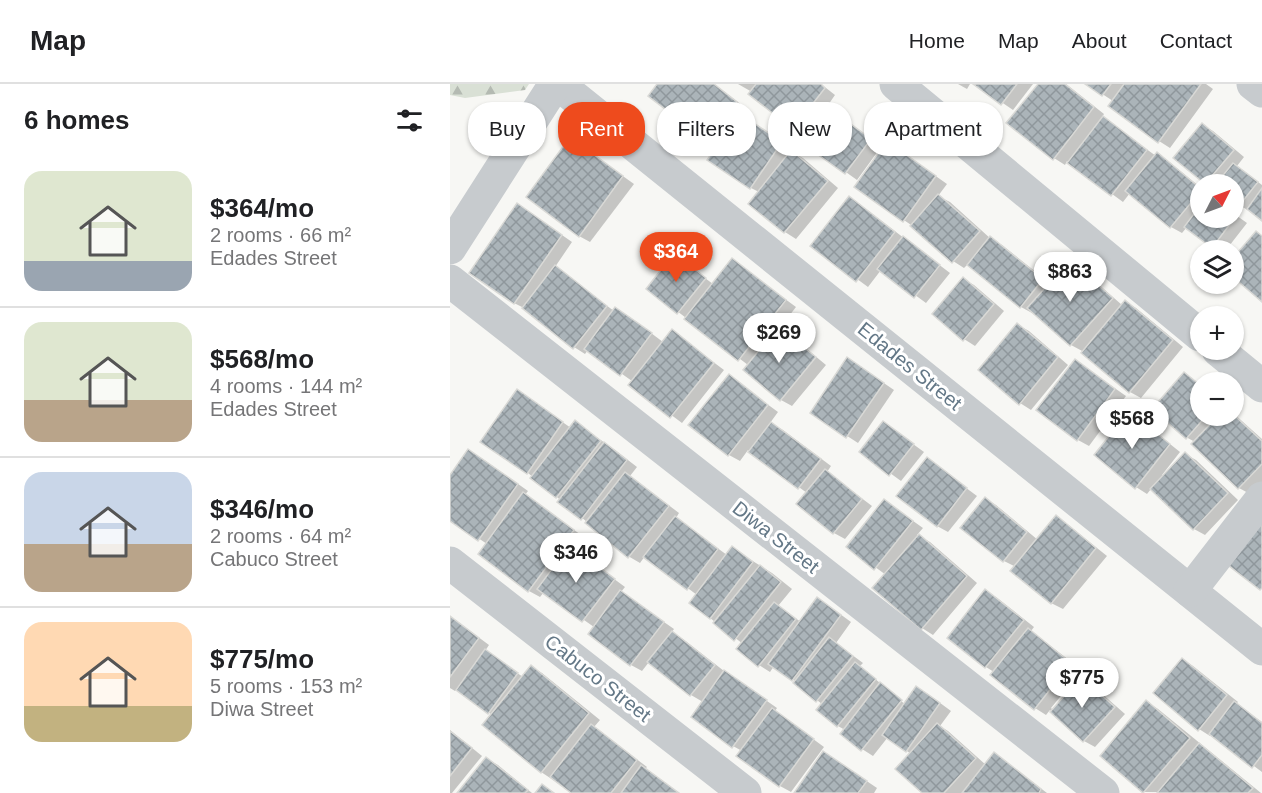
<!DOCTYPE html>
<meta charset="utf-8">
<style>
body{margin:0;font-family:Helvetica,sans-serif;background:#f2f2f2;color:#202124;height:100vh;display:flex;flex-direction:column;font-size:22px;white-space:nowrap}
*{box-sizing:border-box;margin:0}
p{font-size:20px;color:#757577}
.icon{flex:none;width:33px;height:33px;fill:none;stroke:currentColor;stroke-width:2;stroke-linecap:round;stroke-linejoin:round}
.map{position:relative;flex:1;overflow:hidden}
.side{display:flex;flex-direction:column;background:#fff;width:450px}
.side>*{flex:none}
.top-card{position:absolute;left:18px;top:18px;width:570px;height:54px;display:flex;gap:12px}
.needle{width:39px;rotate:48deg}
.fabs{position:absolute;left:740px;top:90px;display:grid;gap:12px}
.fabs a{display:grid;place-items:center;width:54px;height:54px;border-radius:50%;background:#fff;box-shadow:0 2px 4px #0004;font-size:30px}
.price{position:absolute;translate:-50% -51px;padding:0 14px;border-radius:21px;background:#fff;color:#222;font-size:20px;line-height:39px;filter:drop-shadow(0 2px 3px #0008)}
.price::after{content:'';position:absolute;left:50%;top:36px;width:18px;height:14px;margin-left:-9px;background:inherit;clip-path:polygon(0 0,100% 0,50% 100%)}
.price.current{background:#ee4b1d;color:#fff}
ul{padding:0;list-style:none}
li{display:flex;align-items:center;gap:18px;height:150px;padding:0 24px}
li+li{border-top:2px solid #e0e0e0}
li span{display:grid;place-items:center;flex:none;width:168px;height:120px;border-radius:18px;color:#555}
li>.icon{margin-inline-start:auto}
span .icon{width:72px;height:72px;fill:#fffc;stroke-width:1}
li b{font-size:26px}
h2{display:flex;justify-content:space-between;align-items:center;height:72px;padding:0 24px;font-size:26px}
.tag{padding:0 21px;border-radius:24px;background:#fff;box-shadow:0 2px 4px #0004;font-size:21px;line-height:54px}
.tag.current{background:#ee4b1d;color:#fff}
header{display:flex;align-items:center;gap:36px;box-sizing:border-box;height:84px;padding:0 30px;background:#fff;border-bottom:2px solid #e0e0e0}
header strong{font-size:28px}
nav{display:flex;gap:33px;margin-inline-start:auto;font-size:21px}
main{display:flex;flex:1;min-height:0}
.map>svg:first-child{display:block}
</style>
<header>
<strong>Map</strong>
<nav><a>Home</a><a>Map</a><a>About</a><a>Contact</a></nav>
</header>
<main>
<section class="side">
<h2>6 homes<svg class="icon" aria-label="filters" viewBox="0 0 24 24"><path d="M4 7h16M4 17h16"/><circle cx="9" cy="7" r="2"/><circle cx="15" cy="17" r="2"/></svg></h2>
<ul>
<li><span style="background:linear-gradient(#dfe7d0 75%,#9aa5b1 0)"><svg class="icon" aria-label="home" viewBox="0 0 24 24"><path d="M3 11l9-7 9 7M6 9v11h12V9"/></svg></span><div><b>$364/mo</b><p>2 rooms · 66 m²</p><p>Edades Street</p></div></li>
<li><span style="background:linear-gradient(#dfe7d0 65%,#b9a48a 0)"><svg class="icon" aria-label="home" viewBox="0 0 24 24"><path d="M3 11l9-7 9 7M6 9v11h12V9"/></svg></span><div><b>$568/mo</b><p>4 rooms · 144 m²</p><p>Edades Street</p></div></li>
<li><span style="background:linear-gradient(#c9d6e8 60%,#b9a48a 0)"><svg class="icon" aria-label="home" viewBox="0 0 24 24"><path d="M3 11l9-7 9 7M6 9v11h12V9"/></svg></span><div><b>$346/mo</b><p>2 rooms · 64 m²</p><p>Cabuco Street</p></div></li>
<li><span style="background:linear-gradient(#ffd9b3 70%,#c2b280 0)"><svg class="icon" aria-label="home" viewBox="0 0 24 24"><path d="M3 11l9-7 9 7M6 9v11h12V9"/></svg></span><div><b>$775/mo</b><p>5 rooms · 153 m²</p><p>Diwa Street</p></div></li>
</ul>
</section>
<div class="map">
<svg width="812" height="709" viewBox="0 0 812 709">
<defs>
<pattern id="forest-firs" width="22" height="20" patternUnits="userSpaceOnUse" patternTransform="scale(1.5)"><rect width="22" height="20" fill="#d9e0d5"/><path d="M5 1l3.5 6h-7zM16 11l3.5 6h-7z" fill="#b4bab2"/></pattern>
<pattern id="building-cross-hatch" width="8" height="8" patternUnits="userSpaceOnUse" patternTransform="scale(1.5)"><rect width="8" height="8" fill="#abb4b9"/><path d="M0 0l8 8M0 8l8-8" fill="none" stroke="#8f979c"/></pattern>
</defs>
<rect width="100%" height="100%" fill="#f7f7f4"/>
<polygon fill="url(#forest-firs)" points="0,0 79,0 75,6 15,14 0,11"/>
<g fill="#0003">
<polygon points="209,0 264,0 297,25 292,32 342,66 340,67 353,74 388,104 346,155 335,148 300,120 309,108 301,104 268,61 200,12"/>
<polygon points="288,0 371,0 385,11 376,24 431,63 407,96 351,56 356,50 300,10 302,8"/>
<polygon points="508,0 520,0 517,5"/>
<polygon points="525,0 583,0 563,26"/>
<polygon points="590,0 616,0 654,30 652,33 706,72 707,70 718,77 750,103 750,134 783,134 783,129 797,139 776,166 769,166 763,163 737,143 732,149 721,143 680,109 673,118 617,77 615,81 604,74"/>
<polygon points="637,0 756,0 763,5 720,64 709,57 663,17"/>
<polygon points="752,41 763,47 794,73 787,82 812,101 812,135 783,117 783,100 759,100 725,73"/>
<polygon points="121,55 184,100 140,158 129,152"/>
<polygon points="449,66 497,100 488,112 500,118 541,155 552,161 601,200 620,178 631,185 672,221 675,218 686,224 733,263 691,314 680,308 634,268 621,261 583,228 582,229 571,223 518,180 514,184 503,177 464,143 406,103"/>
<polygon points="400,113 500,189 476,219 431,186 418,203 362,162"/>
<polygon points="79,128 122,158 105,183 164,227 166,225 177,231 213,258 222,247 274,286 232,339 180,300 182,297 138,266 135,270 124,263 76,225 64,219"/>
<polygon points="224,171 263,200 282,176 346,223 329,245 340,251 376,281 342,322 331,316 295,286 298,281 198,205"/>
<polygon points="513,195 524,201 554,227 525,262 514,255"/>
<polygon points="568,241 579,247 618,281 581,326 570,319"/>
<polygon points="626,277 676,312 639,362 628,356"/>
<polygon points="409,282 444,306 408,359 362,329"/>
<polygon points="735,290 750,300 750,332 783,332 783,329 812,355 812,398 800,410 789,404 745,358 736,353"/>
<polygon points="279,292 328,328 320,339 333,346 381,382 377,388 422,422 395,455 384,449 348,420 357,409 298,366 290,377 279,371"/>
<polygon points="78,314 121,344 125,338 165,366 187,383 180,392 229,429 226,434 277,471 293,471 322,489 342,505 328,522 351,538 379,522 401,538 386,559 413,579 410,582 457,622 467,604 478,610 501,627 490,642 498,647 536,681 555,677 597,709 474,709 461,670 438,653 423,672 412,665 395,646 388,642 372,620 345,599 346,598 324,582 320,588 309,581 293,560 241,519 247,511 195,472 190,479 178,472 78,389"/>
<polygon points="679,329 690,336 730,368 712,391 714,392 735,370 746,376 788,416 755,451 744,445 701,405 697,410 686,403"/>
<polygon points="434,339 474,368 451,397 411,368"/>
<polygon points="30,373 78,407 75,411 134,453 125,466 175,503 171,508 224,545 222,548 233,555 274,587 327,624 325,627 374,663 341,708 330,702 292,667 283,662 253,618 241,611 199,578 192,587 181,581 144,543 94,508 90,513 79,507 37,460 0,435 0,393"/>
<polygon points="477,375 527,412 498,448 487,442"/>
<polygon points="535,415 546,421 588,456 606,433 617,440 657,472 613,525 601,519 566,483 554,477 512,443"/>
<polygon points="435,417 473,444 467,451 480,458 527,499 483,551 472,544 436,491 398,463"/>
<polygon points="535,507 546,513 584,543 581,547 632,586 601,624 603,626 631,595 642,601 675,630 645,663 634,657 600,626 596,631 585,624 544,588 536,583"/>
<polygon points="0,532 39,561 35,567 73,593 81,583 92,589 150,636 144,643 197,683 195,685 226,709 123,709 91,688 42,631 7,605 5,607 0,604"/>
<polygon points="732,575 743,582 788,618 786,620 812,638 812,688 761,650 760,652 749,645"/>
<polygon points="697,618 708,625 811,709 695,708 652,672"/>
<polygon points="0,646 32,672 2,709 0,709"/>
<polygon points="37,675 48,681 82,709 9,709"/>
<polygon points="384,675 427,704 424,709 346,709"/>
</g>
<g fill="url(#building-cross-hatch)" stroke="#d9d9d6" stroke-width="1.5">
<polygon points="207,0 264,0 287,18 257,57 198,12"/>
<polygon points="306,0 371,0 375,4 343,45 298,10"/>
<polygon points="523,0 567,0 551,21"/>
<polygon points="588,0 615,0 644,23 603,76 556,39"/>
<polygon points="635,0 661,0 652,12"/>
<polygon points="674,0 751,0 708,59 658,22"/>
<polygon points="375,21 421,55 395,90 349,57"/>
<polygon points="289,29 332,58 300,105 257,76"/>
<polygon points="653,32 697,66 661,112 617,79"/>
<polygon points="752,39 784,66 755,100 723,74"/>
<polygon points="120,53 173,92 129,153 76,113"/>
<polygon points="437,57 486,92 453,138 404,103"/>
<polygon points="341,66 378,97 334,149 298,120"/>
<polygon points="707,68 750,104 750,108 720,144 675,107"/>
<polygon points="783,79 808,98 788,123 783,119 783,100 766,100"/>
<polygon points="812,104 812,137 797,125"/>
<polygon points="488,110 530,147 502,179 460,142"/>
<polygon points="399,112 445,148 406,198 360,162"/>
<polygon points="67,119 112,151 64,220 19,189"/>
<polygon points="750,122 750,134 783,134 783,129 786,132 762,164 734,143"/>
<polygon points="806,147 812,152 812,218 783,193 783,174"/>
<polygon points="453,152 490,181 464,214 427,185"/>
<polygon points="540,152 593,195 570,224 517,181"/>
<polygon points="224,169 256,194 227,230 196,205"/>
<polygon points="282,174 336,216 288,277 234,235"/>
<polygon points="620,176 663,214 620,262 577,224"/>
<polygon points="105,181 157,222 123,265 72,224"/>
<polygon points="513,193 544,220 513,257 482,230"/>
<polygon points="675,216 723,256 679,309 631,269"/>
<polygon points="165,223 202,249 170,292 134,265"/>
<polygon points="567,239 608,273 569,321 528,286"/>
<polygon points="328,243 366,273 330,317 293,286"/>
<polygon points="222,245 264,279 220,334 178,301"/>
<polygon points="397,273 434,299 396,354 360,329"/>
<polygon points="625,275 665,305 627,357 586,326"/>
<polygon points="734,288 750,301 750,332 756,332 736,355 702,325"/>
<polygon points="279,290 318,321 278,372 238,341"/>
<polygon points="67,305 113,338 77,390 30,358"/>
<polygon points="679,327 720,360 685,405 644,371"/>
<polygon points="783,330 812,357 812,380 788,405 741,360 768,332 783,332"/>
<polygon points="125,336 151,357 106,414 80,394"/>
<polygon points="433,337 464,360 439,392 409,368"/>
<polygon points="321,338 371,375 348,405 298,368"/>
<polygon points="154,358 177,376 131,436 107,418"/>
<polygon points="18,365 68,400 28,457 0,437 0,391"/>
<polygon points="735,368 778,409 743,446 700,405"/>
<polygon points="477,373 517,404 487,443 446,412"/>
<polygon points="375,385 412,415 383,450 346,420"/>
<polygon points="175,388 219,422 178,474 135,439"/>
<polygon points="73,408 124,446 78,508 28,470"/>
<polygon points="535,413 577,448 553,478 510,444"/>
<polygon points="434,415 463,437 424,486 396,463"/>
<polygon points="812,430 812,504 810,506 774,478"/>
<polygon points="606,431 646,464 601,520 560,487"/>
<polygon points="225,432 268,465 237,506 193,473"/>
<polygon points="469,450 517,492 471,546 422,504"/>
<polygon points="120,461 165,495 132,538 87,505"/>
<polygon points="282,462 303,478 260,535 239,519"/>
<polygon points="310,481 331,498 284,557 263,539"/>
<polygon points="535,505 574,536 535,584 497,554"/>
<polygon points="170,506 214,538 180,582 138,550"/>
<polygon points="367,513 391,531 342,597 318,580"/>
<polygon points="324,518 346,535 308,583 286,565"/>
<polygon points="0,532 29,554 0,593"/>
<polygon points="578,544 621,579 584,626 540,591"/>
<polygon points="222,547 265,581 240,612 197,578"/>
<polygon points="379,553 403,572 366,618 343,599"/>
<polygon points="35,565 68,589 38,630 6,606"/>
<polygon points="732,574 777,611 748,647 703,609"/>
<polygon points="405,578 426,595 387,643 366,626"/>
<polygon points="81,581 139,629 91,689 32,641"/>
<polygon points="274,586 317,616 282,664 241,633"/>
<polygon points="631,593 665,623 633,658 600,628"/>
<polygon points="430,598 452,616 411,667 390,650"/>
<polygon points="466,602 490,619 456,668 432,651"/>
<polygon points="696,616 740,654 693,709 650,672"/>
<polygon points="784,617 812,639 812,671 802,684 759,650"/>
<polygon points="322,624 364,655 329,703 286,672"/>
<polygon points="487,639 526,674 494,709 472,709 445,685"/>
<polygon points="141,640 187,676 161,709 121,709 100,693"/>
<polygon points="0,647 22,664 0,692"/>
<polygon points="749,659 803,704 798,709 707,709"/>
<polygon points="373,667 417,697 408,709 344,709"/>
<polygon points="544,668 591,705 589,709 512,709"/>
<polygon points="36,673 78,706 75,709 7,709"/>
<polygon points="191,681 229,709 171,709"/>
<polygon points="92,700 104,709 85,709"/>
</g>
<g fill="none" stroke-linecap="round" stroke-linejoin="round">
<g stroke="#c7cbce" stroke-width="33">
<polyline points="108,0 812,565"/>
<polyline points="446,0 750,251"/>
<polyline points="803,0 812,7"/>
<polyline points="0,197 653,709"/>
<polyline points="768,266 812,302"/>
<polyline points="0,479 295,709"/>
<polyline points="740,507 812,414"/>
</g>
<polyline stroke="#c7cbce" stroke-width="33" points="0,164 105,0"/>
</g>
<g text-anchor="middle" stroke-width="6" stroke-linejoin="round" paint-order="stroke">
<g font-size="20" fill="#647887" stroke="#fff">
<text transform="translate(460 282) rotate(39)" y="7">Edades Street</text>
<text transform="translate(326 453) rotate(38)" y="7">Diwa Street</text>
<text transform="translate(148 594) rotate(38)" y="7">Cabuco Street</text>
</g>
</g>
</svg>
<div class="fabs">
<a><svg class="needle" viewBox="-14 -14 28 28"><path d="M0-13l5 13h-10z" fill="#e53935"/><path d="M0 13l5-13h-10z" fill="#757577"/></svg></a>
<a><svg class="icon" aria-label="layers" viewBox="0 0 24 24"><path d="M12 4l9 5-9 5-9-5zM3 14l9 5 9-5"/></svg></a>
<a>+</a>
<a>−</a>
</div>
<b class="price current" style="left:226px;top:199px">$364</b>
<b class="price" style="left:620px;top:219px">$863</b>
<b class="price" style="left:329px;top:280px">$269</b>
<b class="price" style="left:682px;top:366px">$568</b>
<b class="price" style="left:126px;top:500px">$346</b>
<b class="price" style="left:632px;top:625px">$775</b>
<div class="top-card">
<a class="tag">Buy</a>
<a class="tag current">Rent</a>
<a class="tag">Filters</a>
<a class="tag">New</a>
<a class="tag">Apartment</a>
</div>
</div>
</main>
